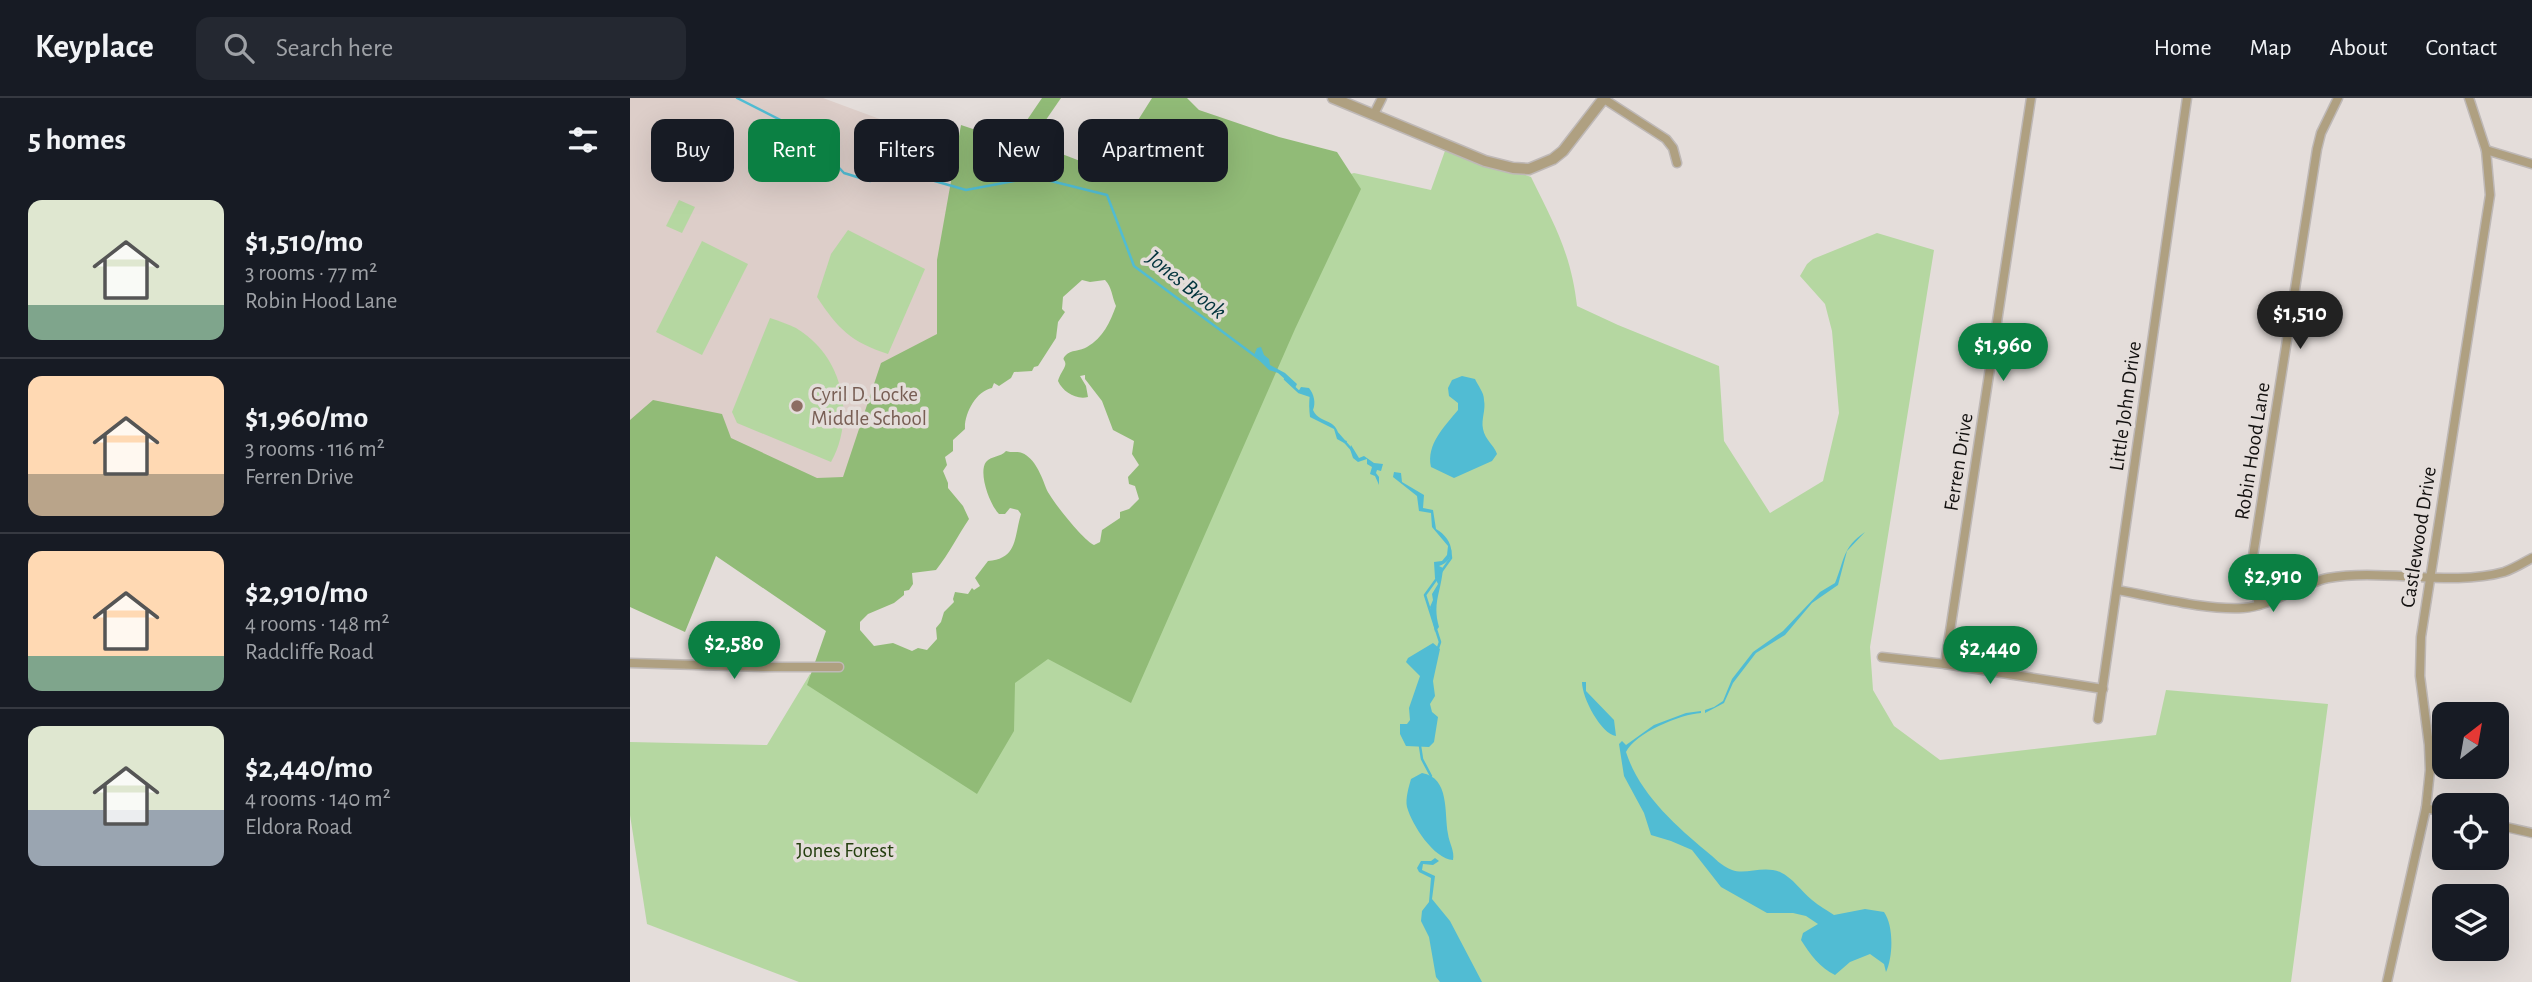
<!DOCTYPE html>
<meta charset="utf-8">
<style>
body{margin:0;font-family:"Alegreya Sans",sans-serif;background:#242831;color:#f1f3f6;height:100vh;display:flex;flex-direction:column;font-size:26px;white-space:nowrap}
*{box-sizing:border-box;margin:0}
p{font-size:23px;color:#9ea1a6}
.icon{flex:none;width:38px;height:38px;fill:none;stroke:currentColor;stroke-width:2;stroke-linecap:round;stroke-linejoin:round}
.map{position:relative;flex:1;overflow:hidden}
.sheet{display:flex;flex-direction:column;background:#171b24;width:630px}
.sheet>*{flex:none}
.banner{position:absolute;left:21px;top:21px;width:665px;height:63px;display:flex;gap:14px}
.needle{width:46px;rotate:31deg}
.fabs{position:absolute;left:1802px;top:604px;display:grid;gap:14px}
.fabs a{display:grid;place-items:center;width:77px;height:77px;border-radius:14px;background:#171b24;box-shadow:0 7px 28px #0002;font-size:35px}
.price{position:absolute;translate:-50% -60px;padding:0 16px;border-radius:24px;background:#0b8043;color:#fff;font-size:23px;line-height:46px;filter:drop-shadow(0 2px 4px #0008)}
.price::after{content:'';position:absolute;left:50%;top:42px;width:21px;height:16px;margin-left:-10px;background:inherit;clip-path:polygon(0 0,100% 0,50% 100%)}
.price.on{background:#222;color:#fff}
ul{padding:0;list-style:none}
li{display:flex;align-items:center;gap:21px;height:175px;padding:0 28px}
li+li{border-top:2px solid #363941}
li span{display:grid;place-items:center;flex:none;width:196px;height:140px;border-radius:14px;color:#555}
li>.icon{margin-inline-start:auto}
span .icon{width:84px;height:84px;fill:#fffc;stroke-width:1}
li b{font-size:30px}
h2{display:flex;justify-content:space-between;align-items:center;height:84px;padding:0 28px;font-size:30px}
.tag{padding:0 24px;border-radius:14px;background:#171b24;box-shadow:0 7px 28px #0002;font-size:24px;line-height:63px}
.tag.on{background:#0b8043;color:#fff}
header{display:flex;align-items:center;gap:42px;box-sizing:border-box;height:98px;padding:0 35px;background:#171b24;border-bottom:2px solid #363941}
header strong{font-size:33px}
nav{display:flex;gap:38px;margin-inline-start:auto;font-size:24px}
.search{width:490px;height:63px;background:#242831;display:flex;align-items:center;gap:18px;box-sizing:border-box;padding:0 24px;border-radius:14px;color:#9ea1a6;font-size:26px}
main{display:flex;flex:1;min-height:0}
.map>svg:first-child{display:block}
</style>
<header>
<strong>Keyplace</strong>
<div class="search"><svg class="icon" aria-label="search" viewBox="0 0 24 24"><circle cx="10" cy="10" r="6"/><path d="M15 15l6 6"/></svg>Search here</div>
<nav><a>Home</a><a>Map</a><a>About</a><a>Contact</a></nav>
</header>
<main>
<section class="sheet">
<h2>5 homes<svg class="icon" aria-label="filters" viewBox="0 0 24 24"><path d="M4 7h16M4 17h16"/><circle cx="9" cy="7" r="2"/><circle cx="15" cy="17" r="2"/></svg></h2>
<ul>
<li><span style="background:linear-gradient(#dfe7d0 75%,#7fa58c 0)"><svg class="icon" aria-label="home" viewBox="0 0 24 24"><path d="M3 11l9-7 9 7M6 9v11h12V9"/></svg></span><div><b>$1,510/mo</b><p>3 rooms · 77 m²</p><p>Robin Hood Lane</p></div></li>
<li><span style="background:linear-gradient(#ffd9b3 70%,#b9a48a 0)"><svg class="icon" aria-label="home" viewBox="0 0 24 24"><path d="M3 11l9-7 9 7M6 9v11h12V9"/></svg></span><div><b>$1,960/mo</b><p>3 rooms · 116 m²</p><p>Ferren Drive</p></div></li>
<li><span style="background:linear-gradient(#ffd9b3 75%,#7fa58c 0)"><svg class="icon" aria-label="home" viewBox="0 0 24 24"><path d="M3 11l9-7 9 7M6 9v11h12V9"/></svg></span><div><b>$2,910/mo</b><p>4 rooms · 148 m²</p><p>Radcliffe Road</p></div></li>
<li><span style="background:linear-gradient(#dfe7d0 60%,#9aa5b1 0)"><svg class="icon" aria-label="home" viewBox="0 0 24 24"><path d="M3 11l9-7 9 7M6 9v11h12V9"/></svg></span><div><b>$2,440/mo</b><p>4 rooms · 140 m²</p><p>Eldora Road</p></div></li>
</ul>
</section>
<div class="map">
<svg width="1902" height="884" viewBox="0 0 1902 884">
<rect width="100%" height="100%" fill="#e4ddda"/>
<polygon fill="#ddcec9" points="0,0 193,0 382,70 246,452 0,396"/>
<g fill="#b5d7a1">
<path d="M816,50L901,79C924,126 941,155 947,208L988,227L1089,268L1094,343L1140,415L1193,383L1209,315L1202,233L1195,206L1170,178L1177,166L1183,161L1247,135L1304,152L1240,549L1243,592L1264,628L1310,662L1526,637L1536,592L1698,606L1661,884H169L17,826L0,717V644L137,647L180,576L253,621L396,532L493,533L699,82L724,75L801,92Z"/>
<polygon points="49,102 65,109 52,135 36,128"/>
<path d="M218,132L295,171L258,256C221,244 208,231 187,199L201,156Z"/>
<polygon points="72,143 118,166 72,257 26,234"/>
<path d="M140,220C149,223 158,226 166,230C213,258 226,319 201,364L107,325L102,314Z"/>
</g>
<path fill="#91bb77" fill-rule="evenodd" d="M412,0H431L409,32L432,56L476,73L522,0H557L569,12L649,39L707,54L731,91L665,231L501,605L418,561L385,585L384,633L347,696L177,587L196,533L86,458L55,534L0,509V322L23,302L92,316L101,340L187,380L213,379L251,265L307,236V162L331,27L382,44ZM452,182L460,184L475,182C482,189 482,199 486,208C480,224 473,240 457,249C451,253 440,252 436,257C430,263 437,261 435,268C434,271 429,278 428,283C433,294 446,302 458,299L456,288L450,278L455,277V281L472,303L483,332L504,343L502,356L509,367L498,379L499,386L505,388L509,401L499,411L490,414V420L472,432L470,444L464,447C454,443 420,401 416,390C412,379 405,360 392,355C388,353 381,355 376,353C371,359 361,358 356,364C348,375 360,407 369,416H375L380,410L388,412L391,416C384,439 388,461 358,463L345,480L350,488L344,492L342,490L338,496L325,494L323,501L324,504L314,514L311,524L306,530L307,541L297,552L288,550L282,553L263,545L244,548L230,532V524L238,516L264,505L274,497V493L279,492L283,486L282,475L306,472C319,456 328,437 339,421L333,408L318,390V385L313,373L317,367L315,359L323,353V342L335,331C334,316 346,293 362,290L364,285L369,288L381,280L384,274L402,273L404,269L408,268L426,240L428,224L435,214L432,211L433,199Z"/>
<g fill="#51bcd3">
<polygon points="631,249 634,257 639,261 640,267 655,275 667,286 665,290 648,275 639,272 624,257 627,250"/>
<path d="M832,278L845,281C848,288 854,294 854,302C856,312 851,321 853,331C855,342 864,347 867,356L862,363L824,380L801,369C796,346 815,328 828,312V305L819,298L818,290L822,282Z"/>
<path d="M671,289L679,290C684,296 686,305 683,312C687,321 694,321 702,326C710,332 707,340 717,343L716,346L707,341L704,331L680,319C679,311 679,305 680,297L668,294Z"/>
<polygon points="721,347 729,360 734,358 744,365 753,366 751,373 747,372 746,375 749,379 749,387 745,378 740,376 742,369 737,366 737,361 728,364 723,360 720,351"/>
<path d="M764,374L771,375L772,384L794,397L793,410L803,412L806,431C821,439 830,461 809,468L813,470C811,495 802,505 809,529L805,534L800,509L803,502L802,496L808,486L805,480L804,464L812,463L817,457L818,448L802,429L801,415L789,413L787,398L763,379Z"/>
<path d="M1235,434L1217,453L1208,487L1182,505L1155,537L1126,555L1103,585L1094,605L1075,615V612L1084,609L1093,603L1102,581L1123,554L1153,533L1190,494L1205,485C1215,461 1212,450 1235,434Z"/>
<polygon points="803,545 810,551 803,583 805,598 800,606 802,614 808,619 804,644 799,649 776,648 770,636 770,626 777,626 780,622 779,610 790,578 776,564 778,560"/>
<path d="M952,584H956V593L984,622L986,638C971,636 952,600 952,584Z"/>
<path d="M1071,613V615C1051,616 1005,635 996,654C1009,695 1045,727 1076,753C1085,760 1091,768 1102,772C1116,777 1133,767 1150,774C1163,780 1171,793 1182,802C1189,808 1197,812 1204,817L1235,811L1254,814C1264,828 1263,859 1256,874L1254,866L1240,856L1220,864L1205,877C1190,870 1180,856 1171,842L1173,835L1188,826L1176,818L1163,815H1137L1091,789L1062,752L1041,743L1021,737L1014,715L994,678L989,646L992,643L996,647L1024,627L1056,615Z"/>
<path d="M792,675C820,680 814,714 818,736C819,745 825,753 823,762C804,761 782,727 777,709C775,701 779,688 781,681Z"/>
<polygon points="805,760 809,763 803,767 793,766 792,772 805,778 802,801 820,823 852,884 810,884 806,879 799,839 791,823 792,813 799,804 801,780 789,774 787,770 791,763 801,763"/>
</g>
<g fill="none" stroke-linecap="round" stroke-linejoin="round">
<g stroke="#51bcd3" stroke-width="2.5">
<polyline points="107,0 176,35 214,75 240,83 277,75 336,92 405,79 477,97 504,168 636,266"/>
<polyline points="655,281 669,294 681,298 681,309"/>
<polyline points="708,336 722,352"/>
<polyline points="811,474 821,460 820,452"/>
<polyline points="808,479 795,497 810,544 808,550"/>
<polyline points="790,648 792,661 801,678"/>
</g>
<g stroke="#beb8b6" stroke-width="11">
<g id="minor">
<polyline points="974,1 1036,41 1043,50 1047,65"/>
<polyline points="744,16 752,0"/>
<polyline points="1856,52 1902,66"/>
<path d="M1487,492C1528,499 1572,512 1613,510C1643,508 1669,486 1698,480C1752,470 1821,489 1874,474C1883,471 1893,465 1902,460"/>
<polyline points="1629,507 1623,482 1623,458 1687,51 1691,35 1708,0"/>
<polyline points="1252,559 1315,566 1473,591"/>
<polyline points="0,565 134,569 209,569"/>
<polyline points="1315,566 1401,0"/>
<polyline points="1468,621 1557,0"/>
<polyline points="1796,710 1815,715"/>
<polyline points="1867,727 1902,735"/>
<polyline points="1757,884 1796,710 1800,672 1799,647 1790,578 1791,539 1860,97 1856,52 1839,0"/>
</g>
</g>
<g stroke="#beb8b6" stroke-width="13">
<polyline id="tertiary" points="703,0 855,63 883,70 899,71 923,61 933,53 974,0"/>
</g>
<use href="#minor" stroke="#afa081" stroke-width="8"/>
<use href="#tertiary" stroke="#afa081" stroke-width="10"/>
</g>
<circle fill="#8d6e63" stroke="#e4ddda" stroke-width="2.5" cx="167" cy="308" r="7"/>
<g text-anchor="middle" stroke-width="7" stroke-linejoin="round" paint-order="stroke">
<g font-size="21" fill="#785e54" stroke="#e4ddda" text-anchor="start">
<text x="181" y="303">Cyril D. Locke<tspan x="181" dy="24">Middle School</tspan></text>
</g>
<g font-size="21" fill="#131110" stroke="#e4ddda">
<text transform="translate(1495 308) rotate(-82)" y="7">Little John Drive</text>
<text transform="translate(1622 353) rotate(-81)" y="7">Robin Hood Lane</text>
<text transform="translate(1328 364) rotate(-81)" y="7">Ferren Drive</text>
<text transform="translate(1788 439) rotate(-81)" y="7">Castlewood Drive</text>
</g>
<g font-size="21" fill="#243e0f" stroke="#e4ddda">
<text x="215" y="759">Jones Forest</text>
</g>
<g font-size="23" font-style="italic" fill="#00333c" stroke="#e4ddda">
<text transform="translate(557 186) rotate(39)" y="8">Jones Brook</text>
</g>
</g>
</svg>
<div class="fabs">
<a><svg class="needle" viewBox="-14 -14 28 28"><path d="M0-13l5 13h-10z" fill="#e53935"/><path d="M0 13l5-13h-10z" fill="#9ea1a6"/></svg></a>
<a><svg class="icon" aria-label="locate" viewBox="0 0 24 24"><circle cx="12" cy="12" r="6"/><path d="M12 2v4M12 18v4M2 12h4M18 12h4"/></svg></a>
<a><svg class="icon" aria-label="layers" viewBox="0 0 24 24"><path d="M12 4l9 5-9 5-9-5zM3 14l9 5 9-5"/></svg></a>
</div>
<b class="price on" style="left:1670px;top:253px">$1,510</b>
<b class="price" style="left:1373px;top:285px">$1,960</b>
<b class="price" style="left:1643px;top:516px">$2,910</b>
<b class="price" style="left:104px;top:583px">$2,580</b>
<b class="price" style="left:1360px;top:588px">$2,440</b>
<div class="banner">
<a class="tag">Buy</a>
<a class="tag on">Rent</a>
<a class="tag">Filters</a>
<a class="tag">New</a>
<a class="tag">Apartment</a>
</div>
</div>
</main>
